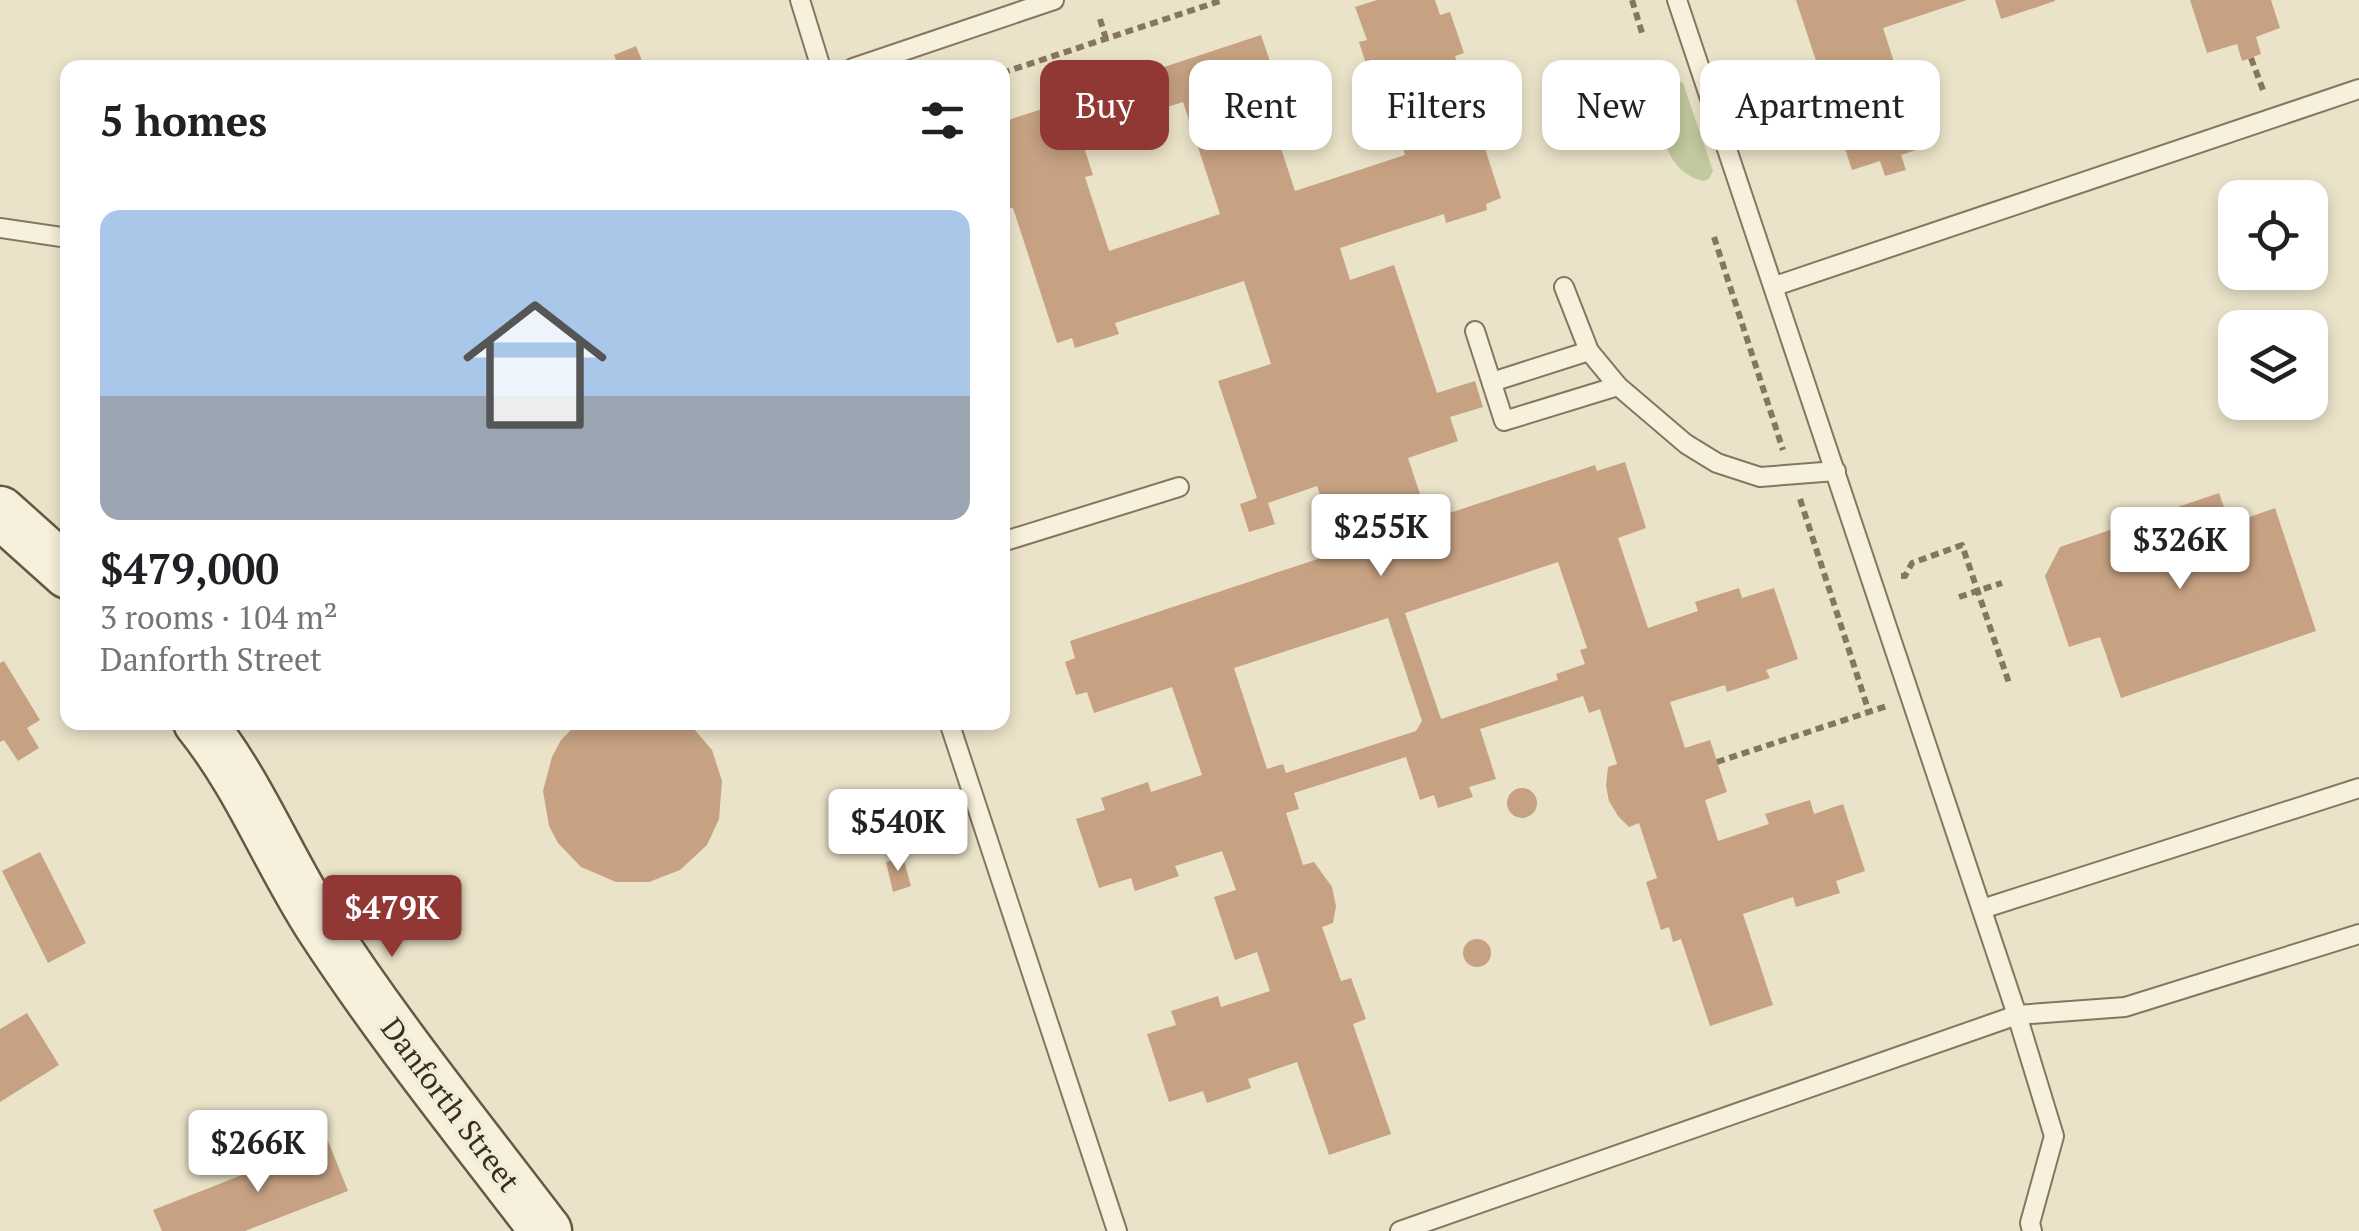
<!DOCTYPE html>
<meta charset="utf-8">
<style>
body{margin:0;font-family:"PT Serif",serif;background:#f2f2f2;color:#202124;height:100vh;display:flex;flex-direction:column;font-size:38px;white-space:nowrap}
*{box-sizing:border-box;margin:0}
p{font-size:32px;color:#757577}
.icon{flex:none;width:55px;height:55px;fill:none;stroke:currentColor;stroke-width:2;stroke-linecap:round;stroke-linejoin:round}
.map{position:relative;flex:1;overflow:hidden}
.drawer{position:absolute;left:60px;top:60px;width:950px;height:670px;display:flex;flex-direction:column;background:#fff;border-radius:20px;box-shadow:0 5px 15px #0003}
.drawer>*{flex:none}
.hud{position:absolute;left:1040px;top:60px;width:950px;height:90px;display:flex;gap:20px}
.tools{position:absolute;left:2218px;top:180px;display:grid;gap:20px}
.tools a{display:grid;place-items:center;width:110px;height:110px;border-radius:20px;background:#fff;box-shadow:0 5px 15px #0003;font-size:50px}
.price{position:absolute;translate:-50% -85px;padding:0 22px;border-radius:10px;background:#fff;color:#222;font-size:32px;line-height:65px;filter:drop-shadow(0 2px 5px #0008)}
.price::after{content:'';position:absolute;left:50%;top:60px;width:30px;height:22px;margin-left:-15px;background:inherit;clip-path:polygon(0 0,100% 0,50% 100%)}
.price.current{background:#913734;color:#fff}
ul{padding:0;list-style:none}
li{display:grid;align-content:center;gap:20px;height:530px;padding:0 40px}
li+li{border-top:2px solid #e0e0e0}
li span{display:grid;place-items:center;height:310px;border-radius:20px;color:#555}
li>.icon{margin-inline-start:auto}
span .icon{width:180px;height:180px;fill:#fffc;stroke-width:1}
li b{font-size:42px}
h2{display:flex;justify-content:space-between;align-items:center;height:120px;padding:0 40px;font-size:42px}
.pill{padding:0 35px;border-radius:20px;background:#fff;box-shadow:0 5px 15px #0003;font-size:35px;line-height:90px}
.pill.current{background:#913734;color:#fff}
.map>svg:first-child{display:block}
</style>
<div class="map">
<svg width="2359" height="1231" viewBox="0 0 2359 1231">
<rect width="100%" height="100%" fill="#ebe3c9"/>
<path fill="#c2c99e" d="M1676,80L1683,83L1713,171L1709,179L1703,181C1666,172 1658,131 1661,98Z"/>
<g fill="#c6a182" fill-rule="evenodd">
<path d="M1377,0H1435L1440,15L1450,12L1464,53L1455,56L1501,198L1486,204L1487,210L1446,223L1444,214L1340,248L1350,280L1394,265L1437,393L1475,381L1483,407L1450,417L1458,441L1408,458L1422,500L1400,507L1407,527L1595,465L1597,471L1625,462L1646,528L1618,538L1648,628L1698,611L1695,602L1739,588L1742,598L1774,588L1798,659L1766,670L1770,678L1727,692L1725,685L1670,702L1685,748L1710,740L1727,792L1705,800L1718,841L1769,824L1765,814L1810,800L1814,814L1843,804L1865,871L1836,881L1840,893L1796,907L1793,897L1743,914L1773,1005L1710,1026L1681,939L1673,942L1669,927L1661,930L1646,882L1657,878L1639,823L1629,827L1618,816L1609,801L1606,786L1608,767L1617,764L1600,709L1589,713L1583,696L1480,729L1496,779L1469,787L1473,797L1438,808L1434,795L1420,800L1406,757L1294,793L1299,809L1286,813L1303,865L1314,862L1332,887L1336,906L1333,923L1322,927L1341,981L1351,978L1366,1019L1353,1024L1391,1134L1329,1155L1297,1062L1248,1079L1251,1088L1207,1103L1203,1091L1169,1102L1147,1034L1176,1025L1171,1011L1218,996L1221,1007L1270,991L1257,952L1235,960L1214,897L1236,890L1222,851L1175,866L1179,876L1135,891L1131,878L1099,888L1076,819L1105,810L1101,798L1148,782L1151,792L1202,775L1172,687L1094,713L1087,692L1076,695L1065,662L1075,658L1070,641L1339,552L1317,486L1268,503L1275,524L1249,532L1240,504L1257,498L1218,381L1271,364L1244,281L1115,323L1119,334L1075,348L1072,338L1057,343L1013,208L1002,209V122L1057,104L1070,142L1081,138L1093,175L1085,177L1109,251L1220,214L1183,102L1164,108L1152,71L1261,35L1274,73L1261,78L1264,87L1269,85L1275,103L1267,106L1295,191L1405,155L1381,83L1373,86L1359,42L1367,40L1355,7ZM1558,562L1587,648L1580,650L1585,664L1556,674L1558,680L1441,719L1405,613ZM1388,618L1422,721L1416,731L1286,773L1283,764L1267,769L1234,668Z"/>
<polygon points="1796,0 1967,0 1883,28 1922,148 1901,155 1906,170 1885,176 1880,161 1852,170"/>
<polygon points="1995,0 2055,0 2055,1 2001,19"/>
<polygon points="2190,0 2271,0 2280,28 2256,37 2261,54 2242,61 2237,44 2207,53"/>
<polygon points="636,46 645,68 619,68 614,55"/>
<polygon points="2219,493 2230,524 2275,508 2316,631 2121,698 2100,637 2069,647 2045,576 2060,547"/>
<polygon points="4,661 40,720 27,728 39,748 18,761 4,740 0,742 0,663"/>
<polygon points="579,722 688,722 712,750 722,781 719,819 707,845 680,870 649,882 616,882 581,867 558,843 549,826 543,791 552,757 561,740"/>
<circle cx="1522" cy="803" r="15"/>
<polygon points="40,852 86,943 48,963 2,871"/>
<polygon points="903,857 911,886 893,892 886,862"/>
<circle cx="1477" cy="953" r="14"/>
<polygon points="27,1013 59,1065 0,1102 0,1029"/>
<polygon points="328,1141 348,1191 245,1231 162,1231 153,1210"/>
</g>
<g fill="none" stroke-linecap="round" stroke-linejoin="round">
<g stroke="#87765f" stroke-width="22">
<g id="lane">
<polyline points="800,0 821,68"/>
<polyline points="1677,0 2017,1015 2054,1136 2030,1223 2032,1231"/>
<polyline points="853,68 1054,0"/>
<polyline points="0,228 68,238"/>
<polyline points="1775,286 2359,89"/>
<polyline points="1564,287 1589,351 1618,386 1686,444 1717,463 1760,477 1836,471"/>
<polyline points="1475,331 1504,421 1618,386"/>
<polyline points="1492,382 1589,351"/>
<polyline points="1002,542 1179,487"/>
<polyline points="949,722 1117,1231"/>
<polyline points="1982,909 2359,788"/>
<polyline points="1400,1231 2017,1015 2125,1007 2359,934"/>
</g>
</g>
<g stroke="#695742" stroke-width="55">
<g id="secondary">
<polyline points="0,512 68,573"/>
<path d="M199,722C249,784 277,858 320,925C389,1031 469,1130 546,1231"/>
</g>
</g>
<g stroke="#87765f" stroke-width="6" stroke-dasharray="8 5" stroke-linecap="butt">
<polyline points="1632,0 1643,36"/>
<polyline points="1100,19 1106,39"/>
<polyline points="2251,58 2263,90"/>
<polyline points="1002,73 1223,0"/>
<polyline points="1714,237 1783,450"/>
<polyline points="1800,499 1869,712"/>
<polyline points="1901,576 1905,576 1912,563 1962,545 2010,686"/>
<polyline points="1959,597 2002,583"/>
<polyline points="1717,762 1887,706"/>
</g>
<use href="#lane" stroke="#f7f0dc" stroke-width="18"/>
<use href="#secondary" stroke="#f7f0dc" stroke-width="50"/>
</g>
<g text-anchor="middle" stroke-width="8" stroke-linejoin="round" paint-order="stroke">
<g font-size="30" fill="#382d21" stroke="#f3edd8">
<text transform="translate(450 1105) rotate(53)" y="10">Danforth Street</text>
</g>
</g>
</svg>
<div class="tools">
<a><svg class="icon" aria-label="locate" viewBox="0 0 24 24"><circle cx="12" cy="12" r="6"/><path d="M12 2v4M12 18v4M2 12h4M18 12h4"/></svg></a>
<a><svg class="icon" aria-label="layers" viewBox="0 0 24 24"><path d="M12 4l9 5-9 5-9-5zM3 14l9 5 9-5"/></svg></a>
</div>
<b class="price" style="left:1381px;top:579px">$255K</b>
<b class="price" style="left:2180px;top:592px">$326K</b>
<b class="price" style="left:898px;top:874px">$540K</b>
<b class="price current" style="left:392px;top:960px">$479K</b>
<b class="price" style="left:258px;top:1195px">$266K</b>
<div class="hud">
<a class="pill current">Buy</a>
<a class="pill">Rent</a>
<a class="pill">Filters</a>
<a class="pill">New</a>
<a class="pill">Apartment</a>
</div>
<section class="drawer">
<h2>5 homes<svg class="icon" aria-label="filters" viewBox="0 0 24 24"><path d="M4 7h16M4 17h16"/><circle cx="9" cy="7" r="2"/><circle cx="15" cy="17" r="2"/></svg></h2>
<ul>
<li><span style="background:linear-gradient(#a9c7e8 60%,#9aa5b1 0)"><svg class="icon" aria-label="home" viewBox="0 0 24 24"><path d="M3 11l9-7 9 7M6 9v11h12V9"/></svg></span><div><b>$479,000</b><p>3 rooms · 104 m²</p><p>Danforth Street</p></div></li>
</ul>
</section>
</div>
